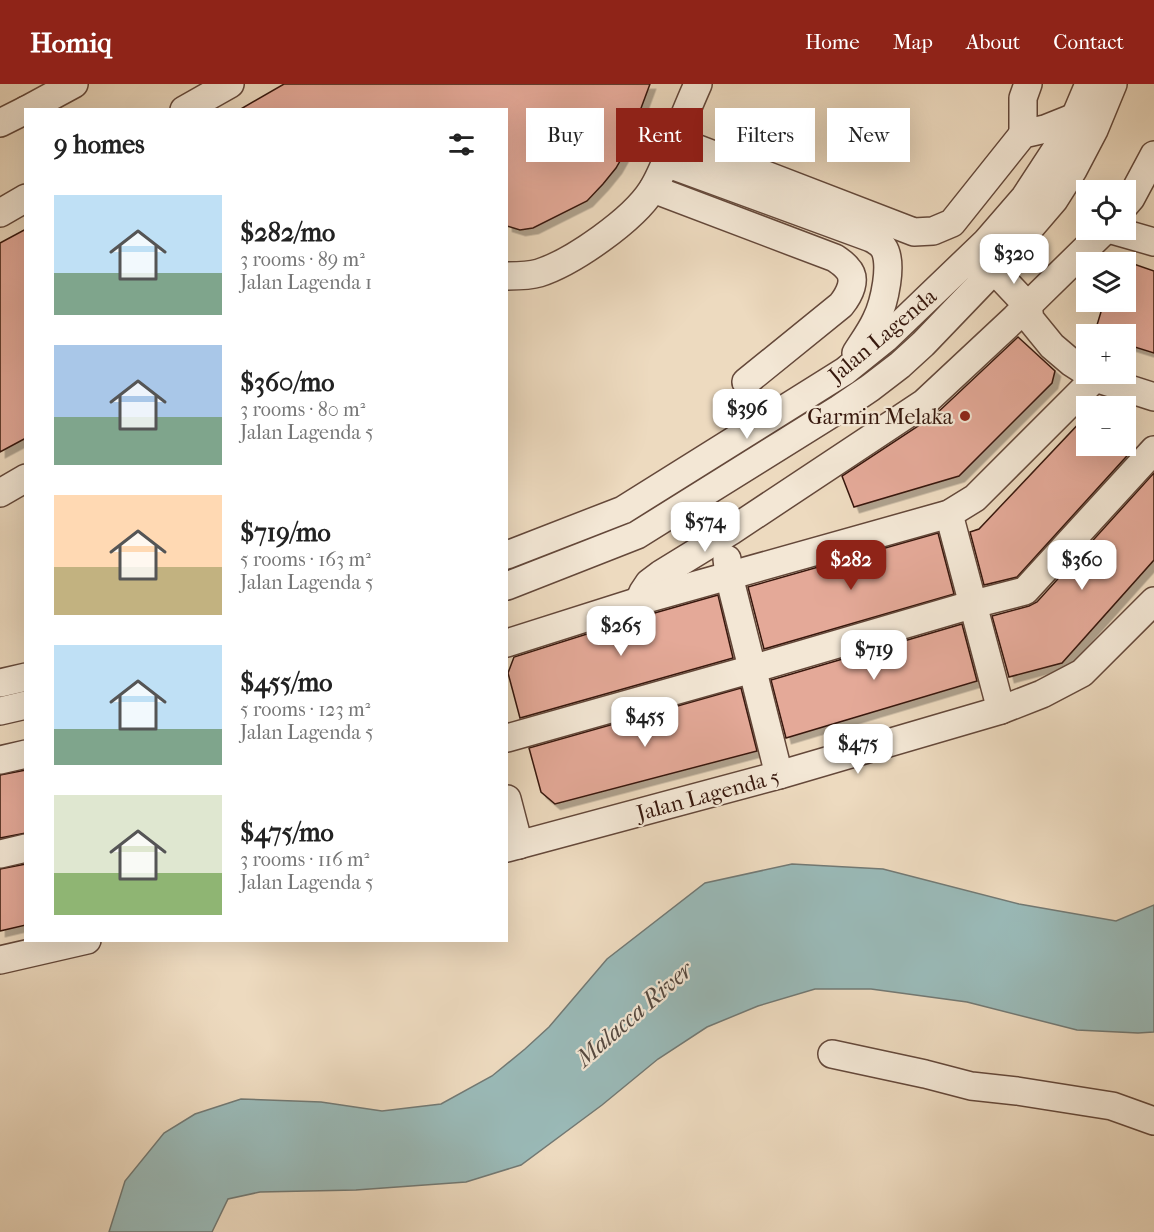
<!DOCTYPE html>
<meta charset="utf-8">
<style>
body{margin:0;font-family:"IM FELL French Canon",serif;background:#f6f6f6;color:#222;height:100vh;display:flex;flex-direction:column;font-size:22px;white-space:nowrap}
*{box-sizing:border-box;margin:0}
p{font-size:20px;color:#767676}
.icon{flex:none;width:33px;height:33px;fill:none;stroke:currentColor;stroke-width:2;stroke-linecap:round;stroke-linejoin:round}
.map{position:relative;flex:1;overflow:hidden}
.details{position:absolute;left:24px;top:24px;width:484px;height:834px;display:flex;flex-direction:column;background:#fff;border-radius:0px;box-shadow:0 6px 24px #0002}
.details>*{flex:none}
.banner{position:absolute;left:526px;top:24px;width:537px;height:54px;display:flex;gap:12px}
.controls{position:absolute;left:1076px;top:96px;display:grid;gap:12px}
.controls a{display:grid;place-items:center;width:60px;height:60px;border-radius:0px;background:#fff;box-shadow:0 6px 24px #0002;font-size:30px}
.price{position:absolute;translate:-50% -51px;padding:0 14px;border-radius:12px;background:#fff;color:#222;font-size:20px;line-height:39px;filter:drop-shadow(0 2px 3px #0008)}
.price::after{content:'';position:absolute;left:50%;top:36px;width:18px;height:14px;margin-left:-9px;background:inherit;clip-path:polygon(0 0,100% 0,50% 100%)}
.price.on{background:#8f2418;color:#fff}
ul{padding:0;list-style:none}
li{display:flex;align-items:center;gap:18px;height:150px;padding:0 30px}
li span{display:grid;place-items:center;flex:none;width:168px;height:120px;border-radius:0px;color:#555}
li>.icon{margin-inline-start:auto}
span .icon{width:72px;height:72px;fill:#fffc;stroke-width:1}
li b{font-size:26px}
h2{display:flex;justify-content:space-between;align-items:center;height:72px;padding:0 30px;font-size:26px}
.chip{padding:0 21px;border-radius:0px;background:#fff;box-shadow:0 6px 24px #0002;font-size:21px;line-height:54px}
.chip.on{background:#8f2418;color:#fff}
header{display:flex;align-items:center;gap:36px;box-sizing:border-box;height:84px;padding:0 30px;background:#8f2418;color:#fff}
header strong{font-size:28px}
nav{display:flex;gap:33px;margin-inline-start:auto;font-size:21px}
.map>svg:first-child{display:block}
</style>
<header>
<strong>Homiq</strong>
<nav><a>Home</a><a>Map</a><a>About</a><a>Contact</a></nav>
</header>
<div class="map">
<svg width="1154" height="1148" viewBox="0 0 1154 1148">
<defs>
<filter id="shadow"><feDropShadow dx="5.5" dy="5.5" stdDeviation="0" flood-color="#0004"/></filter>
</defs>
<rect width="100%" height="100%" fill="#eddabf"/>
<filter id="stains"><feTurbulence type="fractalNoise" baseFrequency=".00333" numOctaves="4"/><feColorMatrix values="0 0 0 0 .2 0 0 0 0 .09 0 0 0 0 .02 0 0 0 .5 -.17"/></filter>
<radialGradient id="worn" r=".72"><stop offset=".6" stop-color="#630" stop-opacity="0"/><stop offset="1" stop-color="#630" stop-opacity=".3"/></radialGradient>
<polygon fill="#9abab8" stroke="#727974" stroke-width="1.5" points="792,780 883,785 1019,820 1116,837 1154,821 1154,948 1138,949 1077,946 967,918 871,905 815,905 758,922 707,943 658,975 602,1021 521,1081 466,1098 356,1106 260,1108 228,1115 212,1148 109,1148 125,1097 164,1049 195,1030 241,1015 321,1018 382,1027 441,1020 492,992 525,965 549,943 607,875 705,799"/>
<g fill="#e4a998" stroke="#37180d" stroke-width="1.5" filter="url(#shadow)">
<polygon points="284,0 650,0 624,70 616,84 603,100 587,117 533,144 520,146 507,142 507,26 239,26"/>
<polygon points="26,145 26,354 0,368 0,159"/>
<polygon points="1125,177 1154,187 1154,269 1125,260 1125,250 1106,250 1097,241 1104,218 1125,218"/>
<polygon points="1018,253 1055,287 1052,299 959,392 854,423 842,392 935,331"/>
<polygon points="1086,332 1086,362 1133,362 1135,363 1017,493 984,501 970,448 979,445"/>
<polygon points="1154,389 1154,476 1062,579 1009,593 992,532 1029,522 1037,518"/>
<polygon points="938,449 954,510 764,565 748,503"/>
<polygon points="718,511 733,574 520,634 508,589 514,573 644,532"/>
<polygon points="962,540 977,597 786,654 771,596"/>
<polygon points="741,604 757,667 555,720 541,708 529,664"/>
<polygon points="26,686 26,749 0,754 0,691"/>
<polygon points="26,780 26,841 0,847 0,785"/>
</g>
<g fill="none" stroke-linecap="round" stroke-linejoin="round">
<g stroke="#64483a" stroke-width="30">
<g id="minor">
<polyline points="26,26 74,0"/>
<polyline points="184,26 230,0"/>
<polyline points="0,39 26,26"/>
<polyline points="1023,50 1023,14 1028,0"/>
<polyline points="675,56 914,148 933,147 952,139 1023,50 1045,45 1075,33"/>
<path d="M666,79L871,154C875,156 880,159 883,163C894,178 884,220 876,236C871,247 863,258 856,269"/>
<path d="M653,105L835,174C839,177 844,180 847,184C858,195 849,211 841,221L746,298"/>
<polyline points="1125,121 1131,114 1154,71"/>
<polyline points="0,129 26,114"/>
<polyline points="1112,146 1154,158"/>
<polyline points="978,186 994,186 1028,222 1030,235 1052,262 1072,279 1086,288"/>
<path d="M507,192C517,192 529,192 539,189C573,178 633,136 652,106C661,92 667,75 673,60C681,40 689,20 698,0"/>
<polyline points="1089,290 1095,294 1154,313"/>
<polyline points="0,409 26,394"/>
<polyline points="949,430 1001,626"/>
<polyline points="507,471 623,426 845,287 886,254 986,158 1025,113 1059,61 1075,33 1089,0"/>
<polyline points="727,475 729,492 779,691"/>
<polyline points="507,502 637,451 839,325 870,304 900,281 923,260 994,186 1054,116 1073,86 1094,46 1113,0"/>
<polyline points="639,517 643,508 649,499 661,490 731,447 924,319 1015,234 1105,146"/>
<polyline points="507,559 639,517 949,430 975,414 1095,294"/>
<polyline points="0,599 26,593"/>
<polyline points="0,627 26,621"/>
<polyline points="507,654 752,585 974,520 1025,507 1154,366"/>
<polyline points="0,676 26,670"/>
<polyline points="507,715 519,761"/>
<polyline points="507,764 779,691 1001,626 1042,610 1082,589 1154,517"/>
<polyline points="0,770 26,764"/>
<polyline points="0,876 87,856"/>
<polyline points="832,970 925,990 971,1002 1017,1007 1112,1022 1154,1037"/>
</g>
</g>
<use href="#minor" stroke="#f3e7d5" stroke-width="27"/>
</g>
<circle fill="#8f2418" stroke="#f3e7d5" stroke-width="2" cx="965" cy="332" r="6"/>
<g text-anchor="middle" stroke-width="4.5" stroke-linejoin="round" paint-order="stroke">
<g font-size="22" fill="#37180d" stroke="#f3e7d5">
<text transform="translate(882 251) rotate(-40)" y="8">Jalan Lagenda</text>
<text transform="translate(708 710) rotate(-15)" y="8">Jalan Lagenda 5</text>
</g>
<g font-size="22" fill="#37180d" stroke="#f3e7d5" text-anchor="end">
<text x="953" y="340">Garmin Melaka</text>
</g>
<g font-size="24" font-style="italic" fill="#554940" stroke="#f3e7d5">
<text transform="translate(634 930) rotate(-41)" y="8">Malacca River</text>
</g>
</g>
<rect width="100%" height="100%" filter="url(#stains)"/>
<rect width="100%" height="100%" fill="url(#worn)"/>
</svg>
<div class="controls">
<a><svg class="icon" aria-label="locate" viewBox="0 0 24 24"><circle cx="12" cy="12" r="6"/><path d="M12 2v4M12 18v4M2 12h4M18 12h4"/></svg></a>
<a><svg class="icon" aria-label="layers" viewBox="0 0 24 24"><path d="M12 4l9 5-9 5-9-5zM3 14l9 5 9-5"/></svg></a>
<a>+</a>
<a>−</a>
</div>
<b class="price" style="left:1014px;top:201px">$320</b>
<b class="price" style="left:747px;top:356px">$396</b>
<b class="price" style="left:705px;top:469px">$574</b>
<b class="price on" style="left:851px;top:507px">$282</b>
<b class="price" style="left:1082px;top:507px">$360</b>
<b class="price" style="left:621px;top:573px">$265</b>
<b class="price" style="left:874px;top:597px">$719</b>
<b class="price" style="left:645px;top:664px">$455</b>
<b class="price" style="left:858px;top:691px">$475</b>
<div class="banner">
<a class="chip">Buy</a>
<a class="chip on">Rent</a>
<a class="chip">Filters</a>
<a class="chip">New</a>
</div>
<section class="details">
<h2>9 homes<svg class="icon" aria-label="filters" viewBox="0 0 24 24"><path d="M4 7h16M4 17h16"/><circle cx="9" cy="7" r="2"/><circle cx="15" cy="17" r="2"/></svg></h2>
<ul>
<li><span style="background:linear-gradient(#bfe0f5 65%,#7fa58c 0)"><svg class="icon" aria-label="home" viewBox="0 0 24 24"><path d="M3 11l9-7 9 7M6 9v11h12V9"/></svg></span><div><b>$282/mo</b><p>3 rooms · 89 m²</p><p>Jalan Lagenda 1</p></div></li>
<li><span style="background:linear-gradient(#a9c7e8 60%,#7fa58c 0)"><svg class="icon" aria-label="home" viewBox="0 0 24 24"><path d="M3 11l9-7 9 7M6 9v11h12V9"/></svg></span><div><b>$360/mo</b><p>3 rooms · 80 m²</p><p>Jalan Lagenda 5</p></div></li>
<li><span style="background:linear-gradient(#ffd9b3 60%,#c2b280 0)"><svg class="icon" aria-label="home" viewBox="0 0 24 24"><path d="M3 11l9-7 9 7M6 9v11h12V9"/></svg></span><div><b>$719/mo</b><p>5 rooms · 163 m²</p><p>Jalan Lagenda 5</p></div></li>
<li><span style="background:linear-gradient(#bfe0f5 70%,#7fa58c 0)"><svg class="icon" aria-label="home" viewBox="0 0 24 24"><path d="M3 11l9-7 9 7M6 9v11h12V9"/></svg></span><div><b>$455/mo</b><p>5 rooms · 123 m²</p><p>Jalan Lagenda 5</p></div></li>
<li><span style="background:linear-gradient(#dfe7d0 65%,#8fb573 0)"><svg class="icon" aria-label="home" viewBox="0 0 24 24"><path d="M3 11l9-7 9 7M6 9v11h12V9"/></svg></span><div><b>$475/mo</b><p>3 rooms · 116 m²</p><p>Jalan Lagenda 5</p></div></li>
</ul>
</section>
</div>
